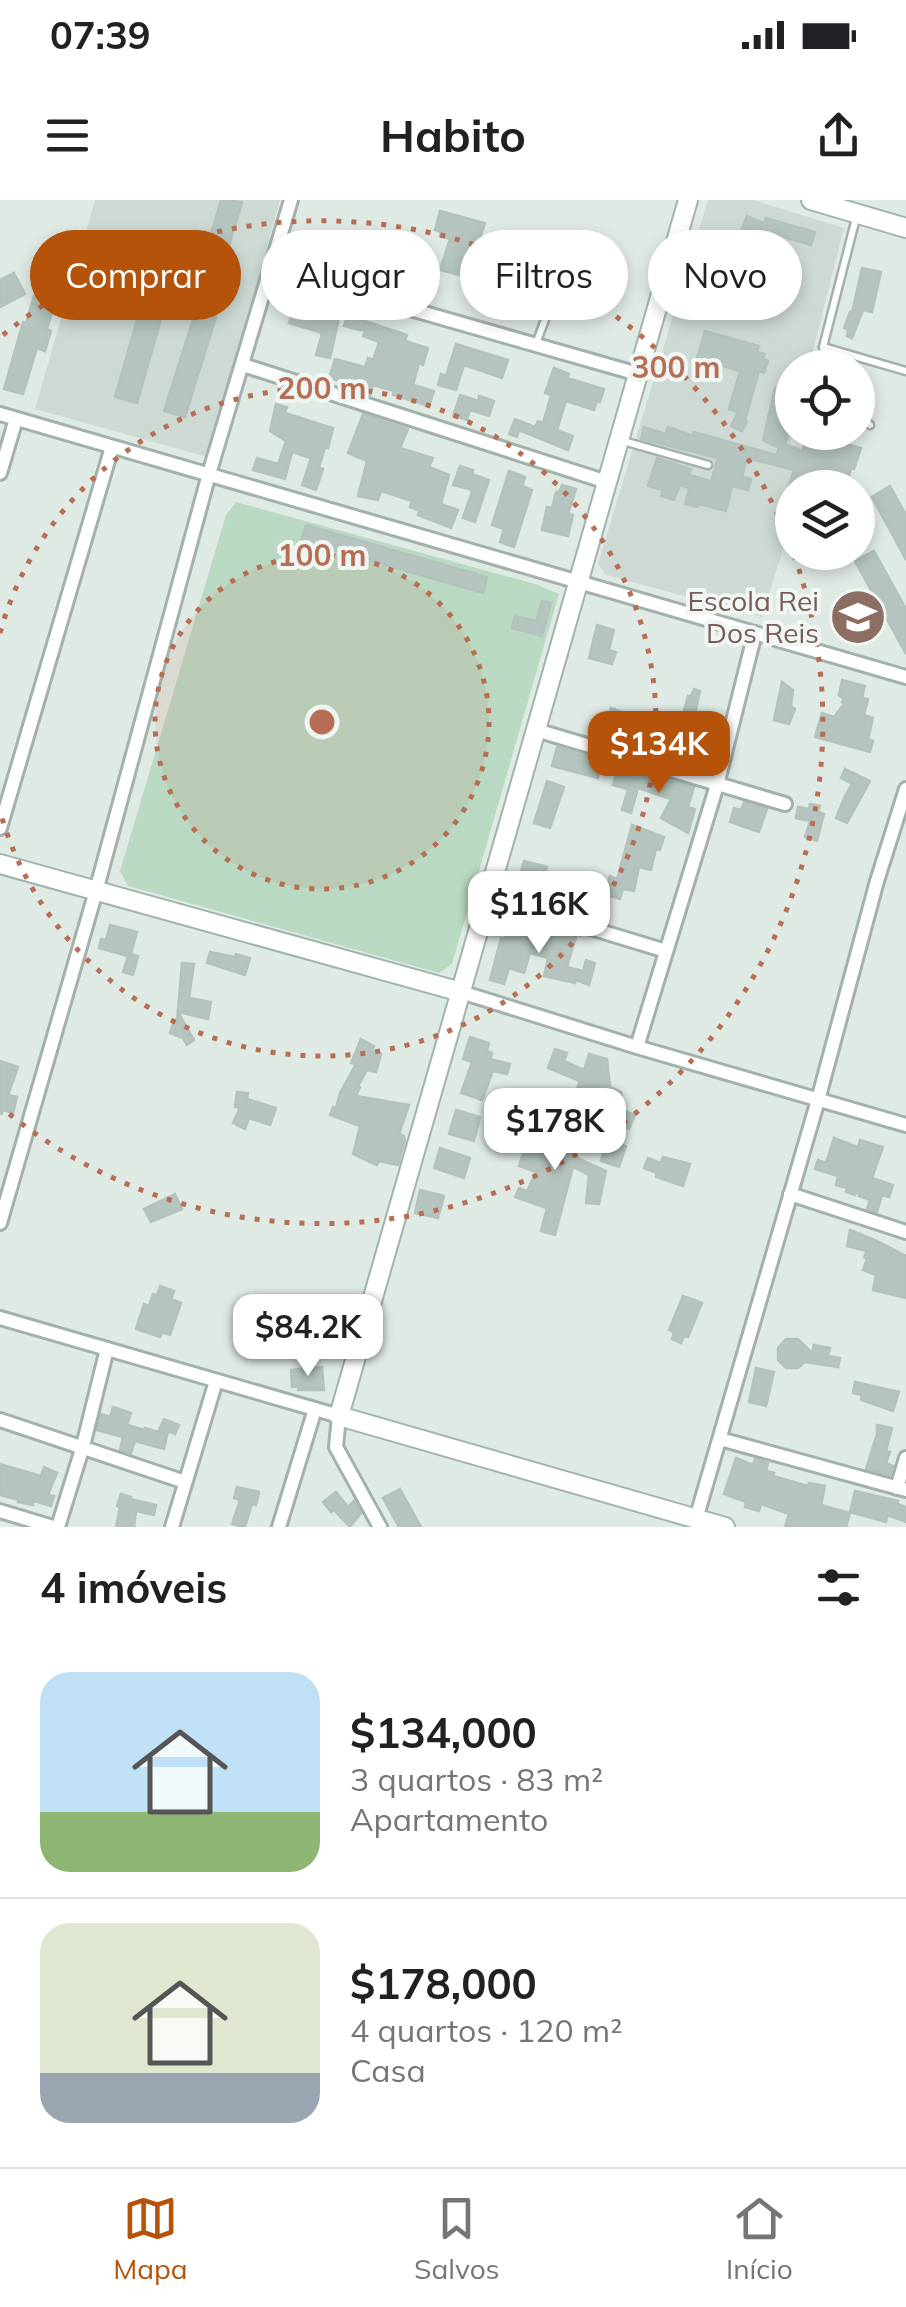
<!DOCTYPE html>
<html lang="pt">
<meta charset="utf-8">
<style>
body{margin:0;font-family:Mulish,sans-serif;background:#f6f6f6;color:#202124;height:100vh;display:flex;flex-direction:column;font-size:38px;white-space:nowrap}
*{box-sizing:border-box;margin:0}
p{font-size:32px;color:#757577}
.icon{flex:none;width:55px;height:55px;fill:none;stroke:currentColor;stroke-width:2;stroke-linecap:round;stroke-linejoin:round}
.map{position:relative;height:1327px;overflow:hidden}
.panel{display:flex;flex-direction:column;background:#fff;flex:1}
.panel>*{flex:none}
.top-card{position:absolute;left:30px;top:30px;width:848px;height:90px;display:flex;gap:20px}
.tools{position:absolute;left:775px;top:150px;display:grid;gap:20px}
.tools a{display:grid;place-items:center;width:100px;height:100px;border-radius:50%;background:#fff;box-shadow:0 5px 15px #0003;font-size:50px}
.price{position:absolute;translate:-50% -85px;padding:0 22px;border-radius:20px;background:#fff;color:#222;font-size:32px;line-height:65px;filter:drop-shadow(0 2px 5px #0008)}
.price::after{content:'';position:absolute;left:50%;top:60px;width:30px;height:22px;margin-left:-15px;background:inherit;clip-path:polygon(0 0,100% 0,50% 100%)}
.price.active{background:#b45309;color:#fff}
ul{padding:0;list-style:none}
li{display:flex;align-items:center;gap:30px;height:250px;padding:0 40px}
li+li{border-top:2px solid #e0e0e0}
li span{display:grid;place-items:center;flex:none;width:280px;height:200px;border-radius:30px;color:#555}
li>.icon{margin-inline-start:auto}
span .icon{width:120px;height:120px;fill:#fffc;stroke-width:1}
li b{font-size:42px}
h2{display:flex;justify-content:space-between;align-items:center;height:120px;padding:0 40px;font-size:42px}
.tag{padding:0 35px;border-radius:45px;background:#fff;box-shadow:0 5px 15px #0003;font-size:35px;line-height:90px}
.tag.active{background:#b45309;color:#fff}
.status{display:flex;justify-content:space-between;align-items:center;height:70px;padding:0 50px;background:#fff;direction:ltr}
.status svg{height:28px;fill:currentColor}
header{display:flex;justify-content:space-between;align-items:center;height:130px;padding:0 40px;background:#fff;font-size:45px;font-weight:700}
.menu{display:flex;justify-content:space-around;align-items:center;height:140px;border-top:2px solid #e0e0e0;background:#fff;font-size:28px;color:#757577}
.menu a{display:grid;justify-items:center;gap:5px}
.menu .active{color:#b45309}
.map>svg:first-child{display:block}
</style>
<div class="status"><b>07:39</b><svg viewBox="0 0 49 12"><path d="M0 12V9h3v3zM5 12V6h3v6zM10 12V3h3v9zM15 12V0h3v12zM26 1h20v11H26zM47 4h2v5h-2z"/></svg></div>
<header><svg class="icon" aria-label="menu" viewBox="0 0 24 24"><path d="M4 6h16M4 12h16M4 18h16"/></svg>Habito<svg class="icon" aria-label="share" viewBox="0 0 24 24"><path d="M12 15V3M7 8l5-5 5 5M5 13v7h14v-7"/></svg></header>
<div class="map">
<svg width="906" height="1327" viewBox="0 0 906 1327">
<rect width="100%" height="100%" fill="#e0eae5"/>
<g fill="#ced9d4">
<polygon points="95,0 280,0 208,257 35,209"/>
<polygon points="708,0 753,0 844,28 809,167 792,168 792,232 790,244 803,248 812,257 803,287 792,288 792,320 762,417 606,375 598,364"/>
</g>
<polygon fill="#bad9c2" points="236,302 535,384 559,394 452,764 439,773 128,686 120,671 226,315"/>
<g fill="#b5c4be" stroke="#b3c3bc" stroke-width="2.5">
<polygon points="221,0 242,2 209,114 216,117 185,217 164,211 199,101 192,100"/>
<polygon points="440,11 485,23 471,64 470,78 440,70 450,39 440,36 441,32 435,30"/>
<polygon points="747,16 764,23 766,18 815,32 811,45 756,29 753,36 741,31"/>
<polygon points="313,34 334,40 327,62 303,55 307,43 310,44"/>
<polygon points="359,34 377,39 373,53 370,52 365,68 347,63 351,49 355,50"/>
<polygon points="534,40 551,44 546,67 555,71 552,78 533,71 529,84 518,81 523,61 518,60 520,51 531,53"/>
<polygon points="47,59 58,61 47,100 55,103 47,129 51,131 45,151 37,148 23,194 4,189 23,122 26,123 34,96 37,97"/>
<polygon points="150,61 169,66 162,97 167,98 137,203 115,197 147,85 144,85"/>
<polygon points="862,68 881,72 872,112 863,110 852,138 847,136 848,130 844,128 850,112 852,113"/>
<polygon points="14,73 25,94 0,107 0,80"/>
<polygon points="572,74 589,82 579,105 581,106 579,116 559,111 561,101 564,102 572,85 568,84"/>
<polygon points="295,105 305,108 306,105 316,107 314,113 339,118 330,158 316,155 322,133 289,123"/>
<polygon points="348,113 360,116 359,119 407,135 405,141 428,148 423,165 419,163 413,185 434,191 429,206 393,195 394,191 373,185 370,195 365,194 351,189 352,184 329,178 335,159 365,167 368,158 373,160 379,142 363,136 365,131 344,126"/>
<polygon points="705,131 759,146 757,152 765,154 763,159 768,161 764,173 759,171 745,220 747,221 742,231 731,226 738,212 729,209 740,171 697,158"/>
<polygon points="456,144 508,160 502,178 464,165 456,190 438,185 441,174 446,176"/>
<polygon points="554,168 569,174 567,178 604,189 600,202 597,201 594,210 566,201 557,230 573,236 568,250 519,230 517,237 509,234 515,219 535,227 538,221 543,223 551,195 545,193"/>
<polygon points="775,188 792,192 792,214 785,245 802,251 808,233 861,248 854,269 851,268 846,288 830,288 801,277 798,288 788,288 794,270 747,258 742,277 751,279 748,290 732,286 726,311 699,304 698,307 685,304 689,288 680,285 674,300 661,296 663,290 648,286 657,258 691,269 689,275 711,281 718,258 641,239 644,227 666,234 668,227 693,236 694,232 776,255 779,248 763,240"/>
<polygon points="460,195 478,201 479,196 494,201 489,216 470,210 467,220 453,216"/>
<polygon points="276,204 287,207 285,213 333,228 328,248 325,248 319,268 323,269 316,290 302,285 311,258 292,252 285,279 253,270 257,258 278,264 286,241 270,231"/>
<polygon points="363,214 408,229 400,248 433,258 429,267 449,275 441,304 458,310 451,328 418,315 420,311 410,307 412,301 400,297 381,291 378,300 358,296 367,261 348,253"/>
<polygon points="460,266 473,270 472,274 489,280 475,322 463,318 472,292 470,289 453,285"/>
<polygon points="509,271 525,277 522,286 532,290 514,347 500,342 504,329 492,325"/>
<polygon points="562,285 576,289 568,314 573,315 568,336 542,330 547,307 552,308 556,292 559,292"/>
<polygon points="890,286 906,315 906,360 872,297"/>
<polygon points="306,325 487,377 483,393 301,341"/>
<polygon points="874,351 906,409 906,454 855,361"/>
<polygon points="542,401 551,403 542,436 512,428 515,416 536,421"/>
<polygon points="597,425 614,430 609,450 616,452 612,464 589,458"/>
<polygon points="842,480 865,486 862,498 868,499 864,515 873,518 868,539 873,541 870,552 815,537 822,513 834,517 844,504 842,502 844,499 839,495"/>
<polygon points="782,482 793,490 791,506 795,509 789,524 774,520"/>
<polygon points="694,489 700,491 695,514 710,519 712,513 723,517 716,535 702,530 701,533 695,531 688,553 665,546 669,530 680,532 686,512 684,511 688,496 691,496"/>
<polygon points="611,508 640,519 633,543 614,538 615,535 612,534 615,524 607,521"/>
<polygon points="557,547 602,560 598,578 552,566"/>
<polygon points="618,567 694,587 688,607 695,609 688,633 661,618 671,599 638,588 631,613 622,610 628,589 613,585"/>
<polygon points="845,569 870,581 847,623 836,618 845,596 852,584 841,578"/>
<polygon points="547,581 564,587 550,628 534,623"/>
<polygon points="744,602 767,609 759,632 730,622 734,608 741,610"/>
<polygon points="810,604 820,606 818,612 824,614 817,641 805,637 810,621 796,618 798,607 809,609"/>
<polygon points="632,625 664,637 660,650 656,649 651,670 639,667 634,691 623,689 620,699 607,695 602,710 589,706 587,712 563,705 570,680 605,690 610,676 617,679"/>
<polygon points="524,661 547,667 540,692 517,685"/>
<polygon points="110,725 137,732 131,754 138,756 133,775 123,772 128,756 99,748 101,739 106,740"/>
<polygon points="508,729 525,734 526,730 550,735 551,731 564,735 565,731 577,734 567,767 583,771 586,760 595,763 589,785 576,780 575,783 544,776 548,758 530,753 524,773 509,768 504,784 490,780 501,738 505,739"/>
<polygon points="210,752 235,757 236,754 250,758 245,775 207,763"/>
<polygon points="182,763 194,764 189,798 211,802 208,819 178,812 194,840 187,845 183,838 170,833 174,821 177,821"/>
<polygon points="470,837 489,843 487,851 492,853 490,859 510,864 507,874 493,871 482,900 461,893 472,862 463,859"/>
<polygon points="361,839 374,846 372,851 381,854 376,872 367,870 358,886 360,887 356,896 409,905 399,934 404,936 405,940 398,965 379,961 377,965 353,954 360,926 330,915 333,907 336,908 340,893 356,864 351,863"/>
<polygon points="555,849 567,853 564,861 584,870 589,854 607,859 610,887 621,892 622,900 606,901 604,905 575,894 580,881 548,868"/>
<polygon points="0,861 18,867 8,895 17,897 13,913 3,910 1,915"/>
<polygon points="237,892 248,893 247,899 276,908 270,925 249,918 245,929 233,923 240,908 235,907"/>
<polygon points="456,910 480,917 474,941 449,934"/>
<polygon points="622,910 635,915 629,929 623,927 614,942 626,946 619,967 601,961 609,936 606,934 612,924 615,925"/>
<polygon points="540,922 564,929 561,937 572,939 570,955 606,971 599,1004 586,1003 589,975 573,967 555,1035 541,1031 547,1008 515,997 519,988 527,991 536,972 519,966 530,932 536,933"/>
<polygon points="834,938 858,947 860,940 883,947 872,978 893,985 889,997 882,995 877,1012 867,1009 870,1000 859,996 860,993 857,992 855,995 846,992 847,988 836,985 838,976 815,969 818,960 826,963"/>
<polygon points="440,948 470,958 464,978 434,968"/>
<polygon points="663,957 690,964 683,986 656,977 657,973 644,968 648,958 661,963"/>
<polygon points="420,990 444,996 438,1018 415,1013"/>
<polygon points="175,994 182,1009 151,1022 144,1009"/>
<polygon points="850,1030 877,1041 906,1056 906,1098 873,1090 876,1075 863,1070 867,1059 864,1057 867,1051 847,1046"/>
<polygon points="160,1086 174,1091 171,1099 181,1103 170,1135 162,1132 160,1137 136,1129 144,1104 149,1106 153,1094 157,1095"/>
<polygon points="683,1096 702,1103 688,1137 684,1136 681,1143 672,1139 674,1132 669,1130"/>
<polygon points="786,1139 798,1139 812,1153 814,1145 830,1148 828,1156 840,1158 838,1167 805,1162 798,1168 786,1168 778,1160 778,1148"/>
<polygon points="322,1167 324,1190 298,1190 298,1186 292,1187 291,1170"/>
<polygon points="756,1168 774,1172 766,1206 749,1202"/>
<polygon points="855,1182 899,1192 893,1211 861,1200 862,1195 853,1193"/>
<polygon points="113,1207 131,1213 127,1225 145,1230 145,1228 158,1232 164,1219 179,1225 175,1234 168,1231 164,1249 135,1241 131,1253 120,1250 123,1237 97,1230 101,1214 110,1217"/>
<polygon points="877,1225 892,1228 886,1251 890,1252 886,1263 893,1266 890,1275 866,1269 877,1234"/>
<polygon points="736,1258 753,1265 755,1259 768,1263 766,1271 774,1273 773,1276 808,1286 809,1283 825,1286 821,1305 850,1313 846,1327 785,1327 789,1314 761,1304 759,1311 745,1307 746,1302 724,1294"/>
<polygon points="0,1264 41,1276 44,1267 57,1273 48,1295 54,1296 51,1306 34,1301 33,1305 18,1302 19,1300 0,1295"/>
<polygon points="237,1287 259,1292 256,1305 252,1304 245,1327 232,1324 240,1300 234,1298"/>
<polygon points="400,1289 421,1327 399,1327 383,1298"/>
<polygon points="855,1291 898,1301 897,1304 906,1307 906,1322 887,1315 886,1322 850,1312"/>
<polygon points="336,1292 348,1307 354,1301 361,1313 350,1327 334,1310 331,1312 323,1302"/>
<polygon points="121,1294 131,1297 130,1299 156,1305 154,1315 136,1311 134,1327 116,1327 120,1307 117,1306"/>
</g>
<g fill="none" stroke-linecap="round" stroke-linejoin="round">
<g stroke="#a3b1ac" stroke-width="11">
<g id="lane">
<polyline points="536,144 565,65"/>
<polyline points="823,147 906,171"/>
<polyline points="828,168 823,147 856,18"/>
<polyline points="858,213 870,225"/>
<polyline points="623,241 708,265"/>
</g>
</g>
<g stroke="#a3b1ac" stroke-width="18">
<g id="street">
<polyline points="270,69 638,174"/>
<polyline points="243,165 607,282"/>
<polyline points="0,214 906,477"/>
<polyline points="0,273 16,219"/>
<polyline points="536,530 785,604"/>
<polyline points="0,628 112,247"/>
<polyline points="488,697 666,751"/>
<polyline points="461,792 637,847 906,925"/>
<polyline points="637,847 717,585 755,433"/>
<polyline points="790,994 906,1032"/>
<polyline points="0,1023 96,691 209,274 291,0"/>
<polyline points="0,1118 339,1216 336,1247 380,1327"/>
<polyline points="0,1220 185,1282"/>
<polyline points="720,1239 906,1290"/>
<polyline points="897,1288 906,1258"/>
<polyline points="0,1311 53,1327"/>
<polyline points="696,1319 818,900 877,681 906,589"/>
<polyline points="58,1327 83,1246 107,1149"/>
<polyline points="172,1327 216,1181"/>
<polyline points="279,1327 315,1209"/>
</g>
</g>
<g stroke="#a0b4ad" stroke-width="22">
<g id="secondary">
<polyline points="688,0 339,1216 725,1327"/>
<polyline points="811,0 906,28"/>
<polyline points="0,664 461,792"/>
</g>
</g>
<use href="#lane" stroke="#fff" stroke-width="6"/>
<use href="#street" stroke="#fff" stroke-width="12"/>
<use href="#secondary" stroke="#fff" stroke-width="18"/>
</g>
<circle cx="322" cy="522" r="167" fill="#b66f54" fill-opacity=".12"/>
<g fill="none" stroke="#b66f54" stroke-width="5" stroke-dasharray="5 10">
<circle cx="322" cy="522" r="167"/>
<path d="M0 433A334 334 0 1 1 0 611"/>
<path d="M3 135A501 501 0 0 1 791 347M794 355A501 501 0 0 1 3 909"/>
</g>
<defs>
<g id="school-disc" transform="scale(2.875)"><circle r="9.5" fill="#8d6e63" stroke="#f0f6f3"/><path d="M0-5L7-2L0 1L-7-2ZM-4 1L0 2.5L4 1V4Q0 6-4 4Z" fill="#fff"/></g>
</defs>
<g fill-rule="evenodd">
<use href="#school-disc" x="858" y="417"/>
</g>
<g text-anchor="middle" stroke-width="8" stroke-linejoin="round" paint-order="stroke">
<g font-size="28" fill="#785e54" stroke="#f0f6f3" text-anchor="end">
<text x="819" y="411">Escola Rei<tspan x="819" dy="32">Dos Reis</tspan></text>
</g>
</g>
<circle cx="322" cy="522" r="15" fill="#b66f54" stroke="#f0f6f3" stroke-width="5"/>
<g font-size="30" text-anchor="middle" font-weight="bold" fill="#b66f54" stroke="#f0f6f3" stroke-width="8" stroke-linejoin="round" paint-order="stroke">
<text x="676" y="178">300 m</text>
<text x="322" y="199">200 m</text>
<text x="322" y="366">100 m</text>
</g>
</svg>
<div class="tools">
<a><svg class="icon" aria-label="locate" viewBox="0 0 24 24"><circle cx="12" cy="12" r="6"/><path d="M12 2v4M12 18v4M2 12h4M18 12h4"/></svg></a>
<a><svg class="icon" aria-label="layers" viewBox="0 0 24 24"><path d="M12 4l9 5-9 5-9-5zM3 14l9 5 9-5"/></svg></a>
</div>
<b class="price active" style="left:659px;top:596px">$134K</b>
<b class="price" style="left:539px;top:756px">$116K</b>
<b class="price" style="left:555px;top:973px">$178K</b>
<b class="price" style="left:308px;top:1179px">$84.2K</b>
<div class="top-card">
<a class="tag active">Comprar</a>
<a class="tag">Alugar</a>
<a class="tag">Filtros</a>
<a class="tag">Novo</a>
</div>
</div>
<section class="panel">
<h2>4 imóveis<svg class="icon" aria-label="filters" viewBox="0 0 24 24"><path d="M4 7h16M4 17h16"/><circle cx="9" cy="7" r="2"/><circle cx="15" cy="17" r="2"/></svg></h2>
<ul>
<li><span style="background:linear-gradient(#bfe0f5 70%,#8fb573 0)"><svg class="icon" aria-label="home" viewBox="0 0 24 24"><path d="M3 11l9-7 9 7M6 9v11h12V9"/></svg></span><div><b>$134,000</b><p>3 quartos · 83 m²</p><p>Apartamento</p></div></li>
<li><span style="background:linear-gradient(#dfe7d0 75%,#9aa5b1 0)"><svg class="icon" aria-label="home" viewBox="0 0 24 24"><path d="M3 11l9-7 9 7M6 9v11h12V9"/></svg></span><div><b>$178,000</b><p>4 quartos · 120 m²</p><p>Casa</p></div></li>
</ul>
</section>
<nav class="menu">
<a class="active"><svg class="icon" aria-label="map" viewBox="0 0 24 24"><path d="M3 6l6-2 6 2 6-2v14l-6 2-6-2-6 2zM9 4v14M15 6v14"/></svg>Mapa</a>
<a><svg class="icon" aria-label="saved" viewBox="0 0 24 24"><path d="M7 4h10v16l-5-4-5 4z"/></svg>Salvos</a>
<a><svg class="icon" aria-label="home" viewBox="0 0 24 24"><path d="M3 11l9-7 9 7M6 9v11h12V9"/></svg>Início</a>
</nav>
